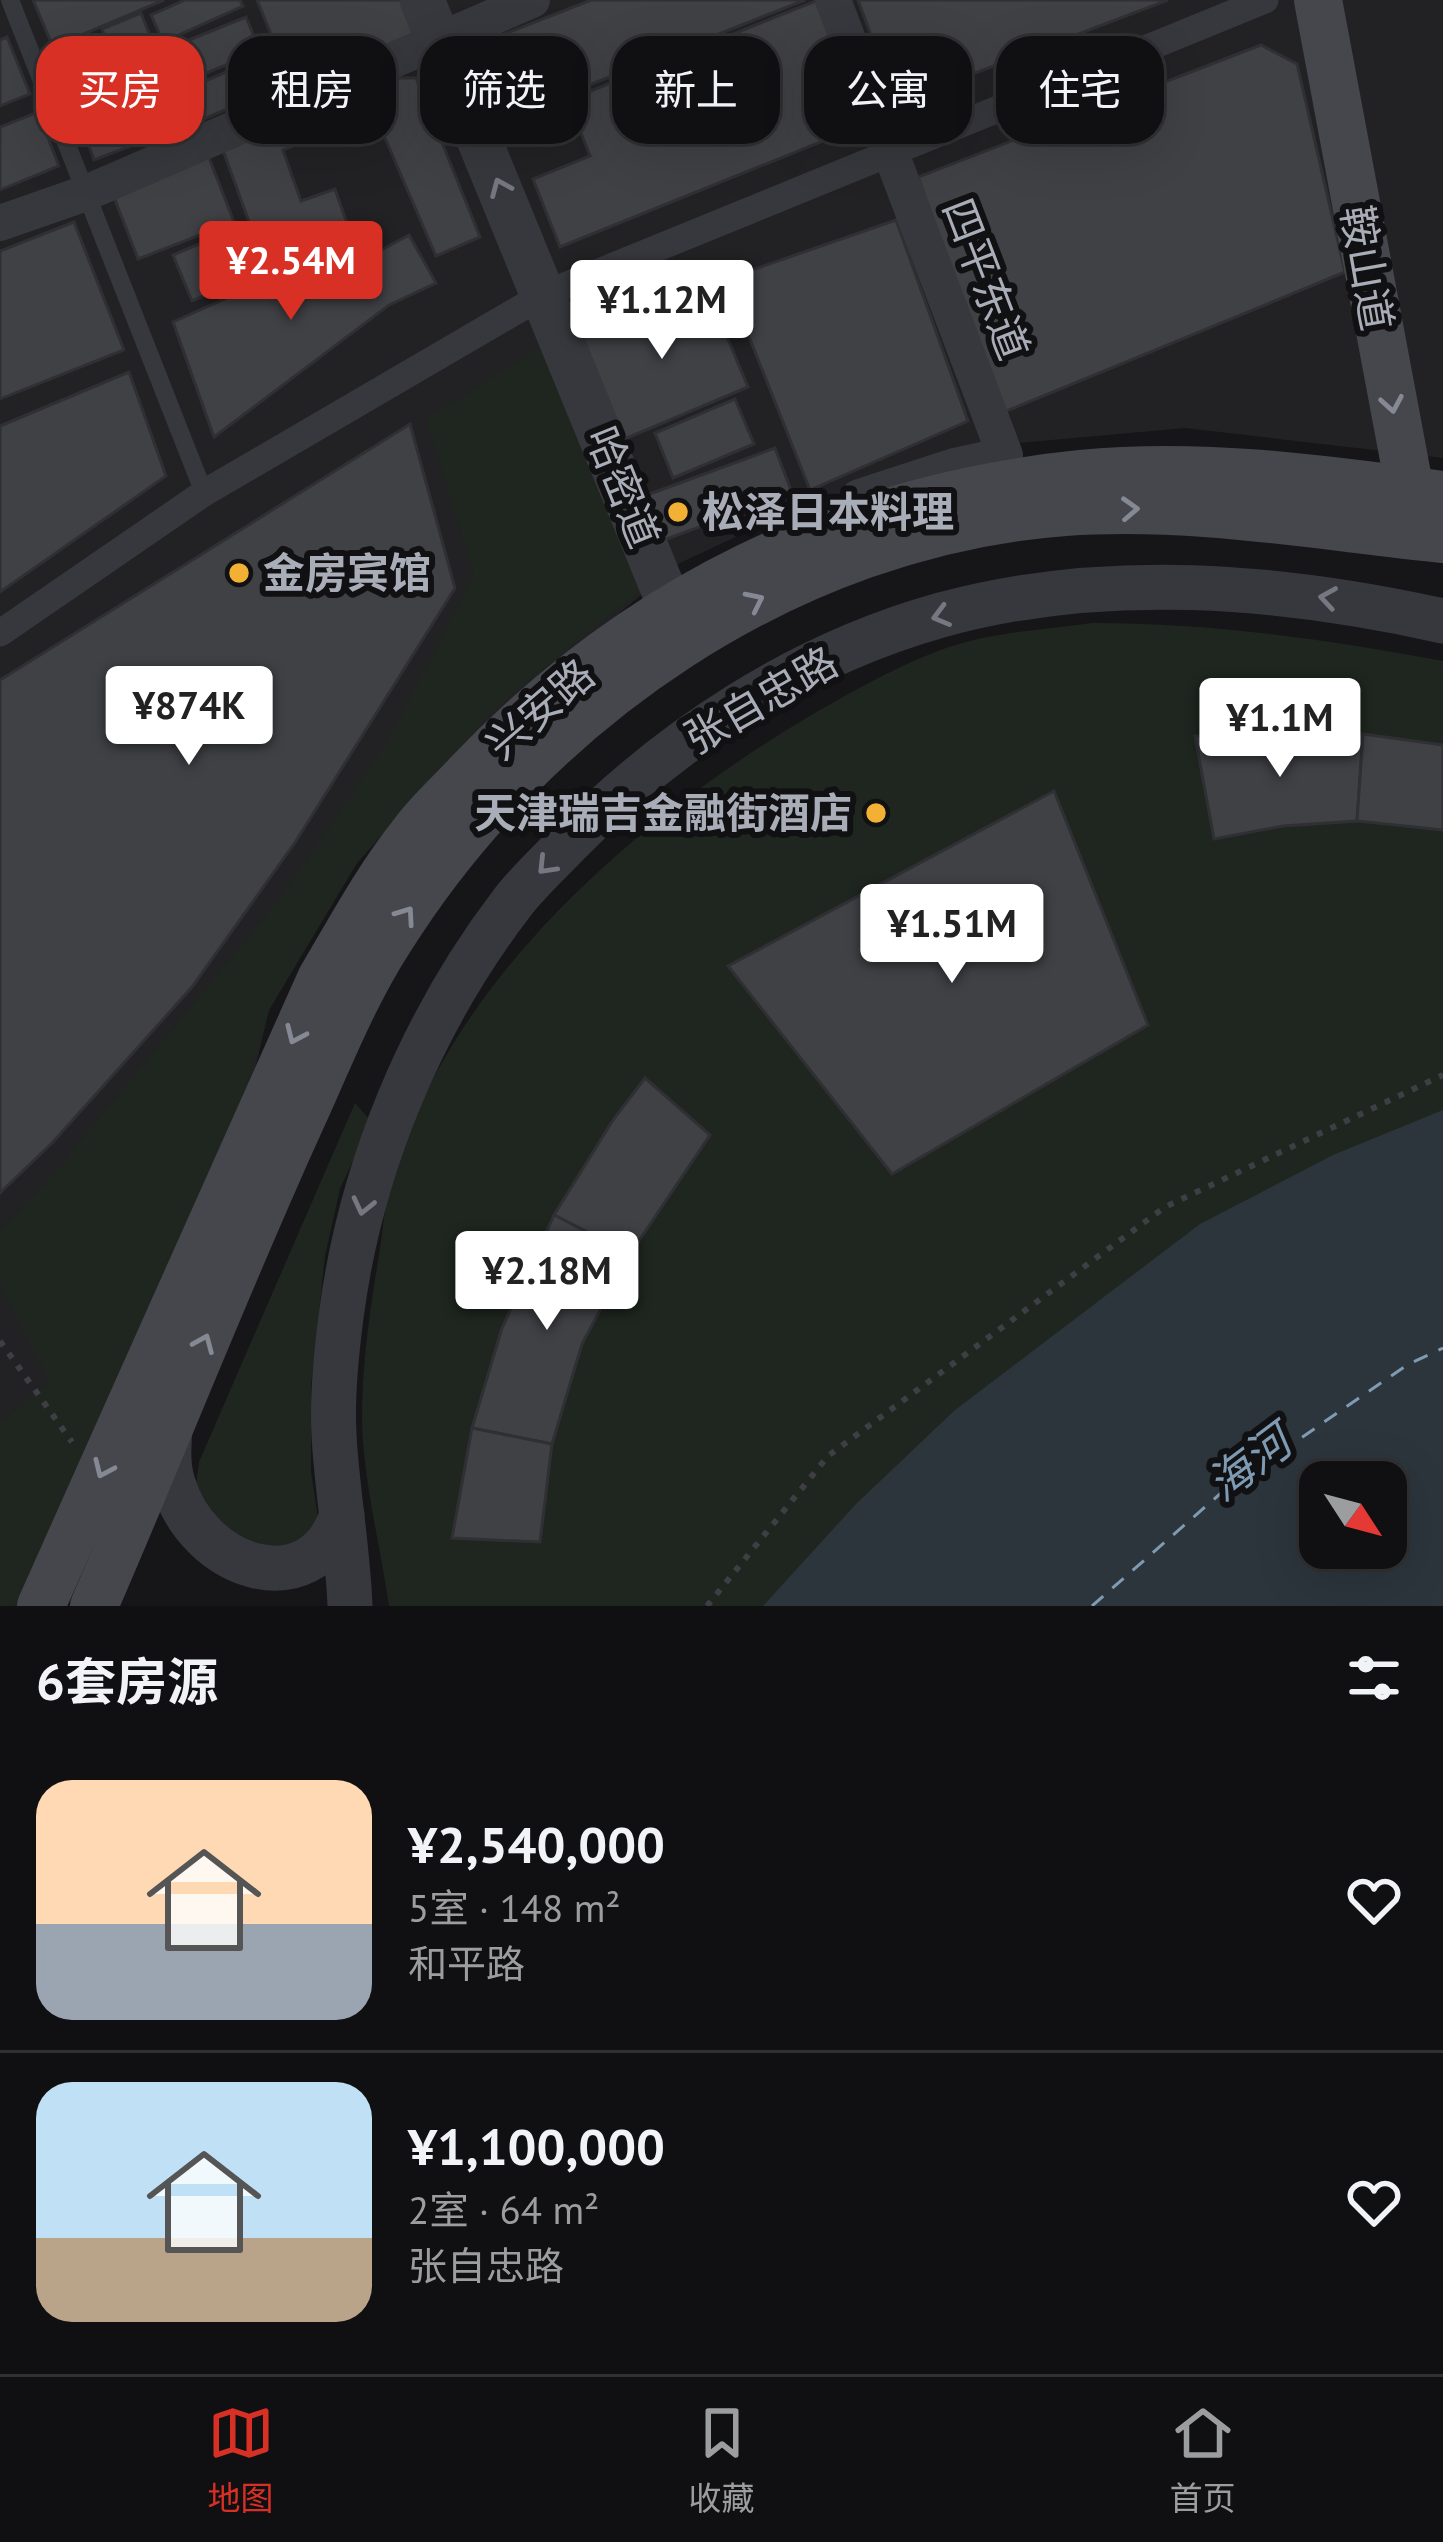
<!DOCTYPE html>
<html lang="zh">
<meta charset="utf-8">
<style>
body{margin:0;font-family:"PT Sans","Noto Sans SC",sans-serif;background:#19191b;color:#f1f3f6;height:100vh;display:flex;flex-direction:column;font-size:45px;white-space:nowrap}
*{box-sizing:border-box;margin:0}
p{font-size:39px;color:#9c9d9f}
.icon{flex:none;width:66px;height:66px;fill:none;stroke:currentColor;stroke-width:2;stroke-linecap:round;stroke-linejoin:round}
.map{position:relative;height:1606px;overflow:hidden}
.sheet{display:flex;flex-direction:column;background:#101012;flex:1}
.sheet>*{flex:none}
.hud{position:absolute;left:36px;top:36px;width:1371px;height:108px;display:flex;gap:24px}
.needle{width:78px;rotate:126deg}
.tools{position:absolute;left:1299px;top:1461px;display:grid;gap:24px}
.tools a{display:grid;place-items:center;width:108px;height:108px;border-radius:24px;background:#101012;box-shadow:0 12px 48px #0002,0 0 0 3px #303032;font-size:60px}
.price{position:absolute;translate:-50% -102px;padding:0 27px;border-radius:12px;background:#fff;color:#222;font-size:39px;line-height:78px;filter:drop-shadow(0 3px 6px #0008)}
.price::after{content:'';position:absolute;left:50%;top:72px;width:36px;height:27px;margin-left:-18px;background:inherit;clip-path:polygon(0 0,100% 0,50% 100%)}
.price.on{background:#d93025;color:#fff}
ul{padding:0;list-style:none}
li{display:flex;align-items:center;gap:36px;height:300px;padding:0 36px}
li+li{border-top:3px solid #303032}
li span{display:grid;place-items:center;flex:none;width:336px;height:240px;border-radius:36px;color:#555}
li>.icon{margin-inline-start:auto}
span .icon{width:144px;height:144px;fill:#fffc;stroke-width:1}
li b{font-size:51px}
h2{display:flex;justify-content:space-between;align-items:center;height:144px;padding:0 36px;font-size:51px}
.chip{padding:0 42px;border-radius:36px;background:#101012;box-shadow:0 12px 48px #0002,0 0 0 3px #303032;font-size:42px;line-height:108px}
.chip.on{background:#d93025;color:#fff}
.tabs{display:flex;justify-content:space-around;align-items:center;height:168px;border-top:3px solid #303032;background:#101012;font-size:33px;color:#9c9d9f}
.tabs a{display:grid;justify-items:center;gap:6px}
.tabs .on{color:#d93025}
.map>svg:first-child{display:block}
</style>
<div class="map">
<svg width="1443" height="1606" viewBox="0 0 1443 1606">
<rect width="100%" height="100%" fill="#161618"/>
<polygon fill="#222225" points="0,0 1443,0 1443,458 1185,428 965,448 787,513 680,563 549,671 408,806 357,863 269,1010 248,1099 18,1606 0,1606"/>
<g fill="#1e261f" fill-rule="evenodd">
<polygon points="545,344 644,588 499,705 357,863 269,1010 243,1097 41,1556 14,1606 0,1606 0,1423 50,1382 0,1285 0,1230 52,1176 284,893 391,736 474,573 426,419"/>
<path d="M1092,623C1211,623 1327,639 1443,661V1606H389C380,1544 363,1480 362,1418C362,1363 370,1309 379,1255C383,1232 384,1207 391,1184C446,984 632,823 803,720C849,693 915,655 966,642C1007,631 1051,629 1092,623ZM1320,1482H1386V1548H1320Z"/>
<polygon points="355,1103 371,1121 340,1189 325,1256 311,1386 311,1471 319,1525 302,1556 224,1535 196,1486 199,1462"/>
</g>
<path fill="#2c353c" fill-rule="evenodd" d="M1443,1110V1606H763L856,1504L955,1410L1200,1224L1333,1155ZM1320,1482H1386V1548H1320Z"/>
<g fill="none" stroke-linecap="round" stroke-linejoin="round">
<polyline stroke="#7f9bb3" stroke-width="3" stroke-dasharray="15 12" stroke-linecap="butt" points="1092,1606 1221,1493 1407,1365 1443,1348"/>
</g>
<g fill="#404145" stroke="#303034" stroke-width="3">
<polygon points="33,0 164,0 53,47"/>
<polygon points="185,0 240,0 243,6 163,42 151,15"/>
<polygon points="257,0 411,0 424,32 292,86"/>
<polygon points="591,0 805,0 513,115 484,42"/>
<polygon points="818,0 870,122 560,247 533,179 590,156 568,100"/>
<polygon points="858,0 1168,0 896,103"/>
<polygon points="141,13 157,53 246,17 260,51 170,88 185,127 148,143 102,29"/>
<polygon points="7,37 30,94 0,106 0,40"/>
<polygon points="1261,45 1297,64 1345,272 1002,413 918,177"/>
<polygon points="266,55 279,87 192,124 179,92"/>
<polygon points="109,64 139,143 94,160 65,81"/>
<polygon points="385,78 416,78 480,237 436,256 375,115 325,132 315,103"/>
<polygon points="38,112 59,166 0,190 0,127"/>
<polygon points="297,117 306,141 283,150 301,201 335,189 349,229 263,260 221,145"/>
<polygon points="208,155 234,222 138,259 112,192"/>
<polygon points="896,220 968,421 810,490 726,279"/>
<polygon points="74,222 124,350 0,399 0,251"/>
<polygon points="409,235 436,283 389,305 214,437 173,322 365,236 372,255"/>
<polygon points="218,236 237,282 192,301 173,255"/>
<polygon points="704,282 748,387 620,441 576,336"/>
<polygon points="129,372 166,476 0,592 0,426"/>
<polygon points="735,399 754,444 673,478 655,433"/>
<polygon points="410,424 455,588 296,841 192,987 53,1142 0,1193 0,680"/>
<polygon points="775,448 792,493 664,540 647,495"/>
<polygon points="1290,732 1363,734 1357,821 1283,826 1214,839 1195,736"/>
<polygon points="1363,734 1443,745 1443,830 1357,821"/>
<polygon points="1054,791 1148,1025 892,1174 728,966"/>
<polygon points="645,1078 710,1135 630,1254 554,1215 613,1120"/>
<polygon points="554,1215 630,1254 582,1344 552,1444 472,1428 502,1328"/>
<polygon points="472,1428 552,1444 540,1542 452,1538"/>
</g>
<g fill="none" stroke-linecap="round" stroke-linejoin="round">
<g stroke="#3d3f44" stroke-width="6" stroke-dasharray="6 9" stroke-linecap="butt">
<polyline points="0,1341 72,1442"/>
<polyline points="707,1606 828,1456 1165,1207 1443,1075"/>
</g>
<polyline stroke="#37383d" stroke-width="18" points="10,0 204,493"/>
<polyline stroke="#37383d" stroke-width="27" points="0,633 204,493 545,294 1265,0"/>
<g stroke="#37383d" stroke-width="36">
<polyline points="833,0 1005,455 954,466 859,497"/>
<polyline points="0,223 86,193 532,0"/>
</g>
<g stroke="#37383d" stroke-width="45">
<polyline points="422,0 670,606 690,639"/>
<path d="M170,1427C169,1445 167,1465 173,1483C198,1570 312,1606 342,1515"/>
<path d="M350,1606C348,1549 337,1492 334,1435C332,1397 336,1355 341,1317C360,1169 421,1022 512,903C528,882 549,863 567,844C670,739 798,655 941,615C1105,570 1280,585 1443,621"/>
</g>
<g stroke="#45474d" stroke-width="48">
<polyline points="1318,0 1410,491 1411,519"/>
<path d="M41,1606L321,979C350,930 377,879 413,834C429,812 450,794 468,774C634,599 842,498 1081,474C1201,462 1324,479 1443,495"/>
<path d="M94,1606C164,1445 227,1282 300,1122C328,1061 353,996 390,939C535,708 790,532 1065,512C1193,503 1316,526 1443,539"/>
</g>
</g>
<defs><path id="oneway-chevron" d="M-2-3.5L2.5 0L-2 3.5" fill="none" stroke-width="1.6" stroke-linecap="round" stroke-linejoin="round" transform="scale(3)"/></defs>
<g stroke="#757881">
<use href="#oneway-chevron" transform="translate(500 187) rotate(-113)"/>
<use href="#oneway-chevron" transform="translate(1328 598) rotate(-171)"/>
<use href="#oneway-chevron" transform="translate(941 616) rotate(165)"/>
<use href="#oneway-chevron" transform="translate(546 866) rotate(134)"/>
<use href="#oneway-chevron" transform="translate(363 1206) rotate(103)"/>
</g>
<g stroke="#858993">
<use href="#oneway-chevron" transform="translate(1392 404) rotate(80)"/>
<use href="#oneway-chevron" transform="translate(1130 509) rotate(-3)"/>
<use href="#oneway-chevron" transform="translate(755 601) rotate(-26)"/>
<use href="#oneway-chevron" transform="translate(406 915) rotate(-55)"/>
<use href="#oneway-chevron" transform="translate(295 1035) rotate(114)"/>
<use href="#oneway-chevron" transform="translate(204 1343) rotate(-67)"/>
<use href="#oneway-chevron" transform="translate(103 1469) rotate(114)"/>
</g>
<g fill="#f2b134" stroke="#111113" stroke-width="4.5">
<circle cx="678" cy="512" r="12"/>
<circle cx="239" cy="573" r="12"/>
<circle cx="876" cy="813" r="12"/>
</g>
<g text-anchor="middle" stroke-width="12" stroke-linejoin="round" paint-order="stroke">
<g font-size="42" fill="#a8adb8" stroke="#111113">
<text transform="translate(1367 268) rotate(80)" y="15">鞍山道</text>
<text transform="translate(986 279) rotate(69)" y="15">四平东道</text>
<text transform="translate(623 487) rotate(68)" y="15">哈密道</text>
<text transform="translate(761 700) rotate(-30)" y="15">张自忠路</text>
<text transform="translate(540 709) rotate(-41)" y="15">兴安路</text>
</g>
<g font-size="42" font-weight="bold" fill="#a8adb8" stroke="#111113" text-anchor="start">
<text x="702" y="527">松泽日本料理</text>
<text x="263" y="588">金房宾馆</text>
<text x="852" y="828" text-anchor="end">天津瑞吉金融街酒店</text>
</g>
<g font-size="45" font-style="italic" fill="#7f9bb3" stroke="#111113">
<text transform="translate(1249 1463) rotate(-37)" y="16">海河</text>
</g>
</g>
</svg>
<div class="tools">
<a><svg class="needle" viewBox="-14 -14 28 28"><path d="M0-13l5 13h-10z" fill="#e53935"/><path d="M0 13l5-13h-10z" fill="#9c9d9f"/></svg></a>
</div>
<b class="price on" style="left:291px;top:323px">¥2.54M</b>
<b class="price" style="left:662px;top:362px">¥1.12M</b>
<b class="price" style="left:189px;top:768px">¥874K</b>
<b class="price" style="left:1280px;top:780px">¥1.1M</b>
<b class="price" style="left:952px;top:986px">¥1.51M</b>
<b class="price" style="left:547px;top:1333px">¥2.18M</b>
<div class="hud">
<a class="chip on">买房</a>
<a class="chip">租房</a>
<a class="chip">筛选</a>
<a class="chip">新上</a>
<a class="chip">公寓</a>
<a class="chip">住宅</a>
</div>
</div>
<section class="sheet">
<h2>6套房源<svg class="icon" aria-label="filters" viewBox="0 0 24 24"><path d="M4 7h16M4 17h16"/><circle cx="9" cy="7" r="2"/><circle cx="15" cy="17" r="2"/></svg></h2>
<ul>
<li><span style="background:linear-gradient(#ffd9b3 60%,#9aa5b1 0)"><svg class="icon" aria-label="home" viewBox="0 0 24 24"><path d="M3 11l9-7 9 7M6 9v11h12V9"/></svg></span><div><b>¥2,540,000</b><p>5室 · 148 m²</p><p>和平路</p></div><svg class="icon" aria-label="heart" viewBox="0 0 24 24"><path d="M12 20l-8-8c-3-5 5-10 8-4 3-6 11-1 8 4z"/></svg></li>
<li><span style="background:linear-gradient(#bfe0f5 65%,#b9a48a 0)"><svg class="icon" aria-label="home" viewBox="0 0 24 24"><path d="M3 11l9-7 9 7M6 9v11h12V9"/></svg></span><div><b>¥1,100,000</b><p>2室 · 64 m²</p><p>张自忠路</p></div><svg class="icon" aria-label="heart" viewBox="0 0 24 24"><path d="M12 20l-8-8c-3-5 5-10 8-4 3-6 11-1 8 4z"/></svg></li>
</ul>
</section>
<nav class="tabs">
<a class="on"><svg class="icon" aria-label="map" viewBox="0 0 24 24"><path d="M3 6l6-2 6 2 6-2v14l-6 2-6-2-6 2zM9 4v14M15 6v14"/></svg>地图</a>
<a><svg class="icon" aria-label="saved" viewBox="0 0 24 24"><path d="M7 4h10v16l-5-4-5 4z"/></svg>收藏</a>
<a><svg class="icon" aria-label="home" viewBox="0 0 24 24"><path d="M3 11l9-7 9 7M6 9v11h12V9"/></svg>首页</a>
</nav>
